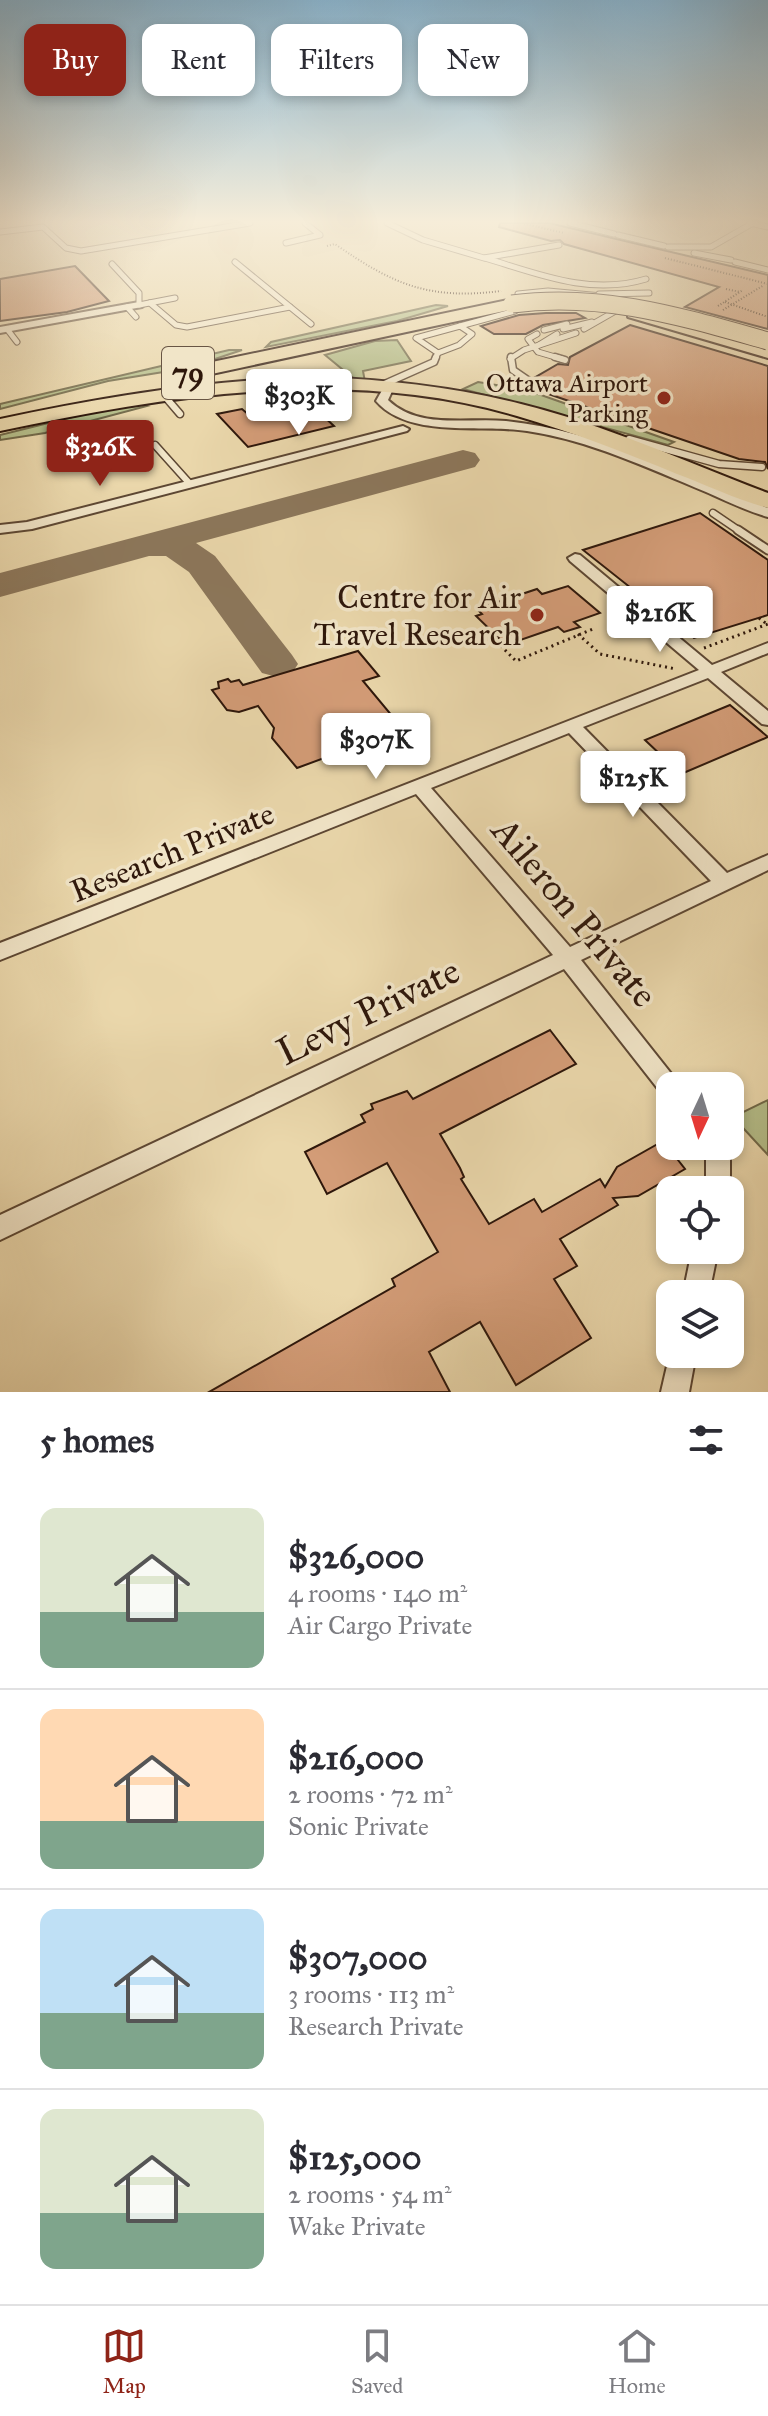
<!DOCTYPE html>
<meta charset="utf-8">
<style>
body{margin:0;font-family:"IM FELL Great Primer",serif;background:#f7f7f7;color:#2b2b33;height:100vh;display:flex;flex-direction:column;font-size:30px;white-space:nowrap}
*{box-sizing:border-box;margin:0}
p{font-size:26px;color:#7c7c81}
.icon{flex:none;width:44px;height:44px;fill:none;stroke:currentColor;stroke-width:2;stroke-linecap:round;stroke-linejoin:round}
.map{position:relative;height:1392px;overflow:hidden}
.drawer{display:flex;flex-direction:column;background:#fff;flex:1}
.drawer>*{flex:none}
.banner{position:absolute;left:24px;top:24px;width:720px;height:72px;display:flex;gap:16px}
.needle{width:52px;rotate:184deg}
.fabs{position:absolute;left:656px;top:1072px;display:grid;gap:16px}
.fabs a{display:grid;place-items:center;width:88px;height:88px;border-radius:16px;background:#fff;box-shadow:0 4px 12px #0003;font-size:40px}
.price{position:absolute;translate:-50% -68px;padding:0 18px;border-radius:8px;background:#fff;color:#222;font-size:26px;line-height:52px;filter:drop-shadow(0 2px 4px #0008)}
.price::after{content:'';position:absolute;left:50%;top:48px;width:24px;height:18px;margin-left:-12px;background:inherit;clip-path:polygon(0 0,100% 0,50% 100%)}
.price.active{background:#8f2418;color:#fff}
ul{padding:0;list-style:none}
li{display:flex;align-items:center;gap:24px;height:200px;padding:0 40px}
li+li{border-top:2px solid #e1e1e2}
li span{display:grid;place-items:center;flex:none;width:224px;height:160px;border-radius:16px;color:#555}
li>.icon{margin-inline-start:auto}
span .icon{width:96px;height:96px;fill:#fffc;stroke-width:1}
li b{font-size:34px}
h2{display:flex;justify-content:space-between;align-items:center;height:96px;padding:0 40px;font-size:34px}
.tag{padding:0 28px;border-radius:16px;background:#fff;box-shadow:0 4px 12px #0003;font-size:28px;line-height:72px}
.tag.active{background:#8f2418;color:#fff}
.menu{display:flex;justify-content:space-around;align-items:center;height:112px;border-top:2px solid #e1e1e2;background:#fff;font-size:22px;color:#7c7c81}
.menu a{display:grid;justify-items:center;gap:4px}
.menu .active{color:#8f2418}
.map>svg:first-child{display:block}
</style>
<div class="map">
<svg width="768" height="1392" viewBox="0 0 768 1392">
<rect width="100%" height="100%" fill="#ead7ab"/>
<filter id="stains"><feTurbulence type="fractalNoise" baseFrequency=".0025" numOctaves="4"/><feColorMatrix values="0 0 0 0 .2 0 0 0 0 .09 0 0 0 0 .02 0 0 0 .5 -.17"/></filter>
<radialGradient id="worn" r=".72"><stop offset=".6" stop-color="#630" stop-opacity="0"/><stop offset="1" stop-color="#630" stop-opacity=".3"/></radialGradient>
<g fill="#b5be8a" stroke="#726a4a" stroke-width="2">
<polygon points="436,305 448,306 397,321 266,347 271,342"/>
<polygon points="397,340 411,361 363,371 365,382 353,378 325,355 375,341"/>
<polygon points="229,350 242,350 188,368 108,381 0,409 0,404"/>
<polygon points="478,382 527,390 674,442 668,445 463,389"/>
<polygon points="133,402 147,406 45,433 0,440 0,435"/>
<polygon points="768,1100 768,1155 733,1117"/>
</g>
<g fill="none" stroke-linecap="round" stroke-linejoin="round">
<polygon fill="#8c775b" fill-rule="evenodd" points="463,450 475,453 480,460 475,467 196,543 215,556 292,655 298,664 292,673 277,677 262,673 189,572 166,556 149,556 0,597 0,573"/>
</g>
<g fill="#d39c77" stroke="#2e170b" stroke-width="2">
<polygon points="500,223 549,223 768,275 768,329 685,307 719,287 564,244 560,240 551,241 499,227"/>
<polygon points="75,266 109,301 67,312 0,321 0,279"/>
<polygon points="546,313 576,313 585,318 543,325 526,334 494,334 481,326 519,315"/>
<polygon points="630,325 768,366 768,469 765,462 739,459 522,385 532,386 534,378 558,364 568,365 570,357"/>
<polygon points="308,402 334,426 248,447 217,414 242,409 249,415"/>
<polygon points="700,513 768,560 768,615 694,638 583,550"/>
<polygon points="568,586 600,613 574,622 580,627 564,632 558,627 506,645 476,616 482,614 477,609 537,589 542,594"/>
<polygon points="358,651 379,676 363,681 403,729 297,768 272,738 274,728 258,706 239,712 227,710 212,690 219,688 218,682 228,679 231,682 239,680 243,685"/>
<polygon points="730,705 768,737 681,774 645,740"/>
<polygon points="550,1030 576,1064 440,1134 460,1168 464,1177 461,1179 489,1224 534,1199 542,1212 600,1179 605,1187 617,1167 663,1141 685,1169 638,1196 613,1198 618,1205 560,1239 577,1266 554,1279 591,1338 516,1385 480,1322 429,1352 450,1392 209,1392 395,1286 392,1279 438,1252 387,1163 327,1194 305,1152 365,1122 361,1115 373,1109 371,1104 407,1091 413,1099"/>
</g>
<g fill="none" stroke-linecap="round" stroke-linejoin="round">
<g stroke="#5d4733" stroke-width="7">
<g id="lane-far2">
<polyline points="387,223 423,240 484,258 559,245"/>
<polyline points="570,223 614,234"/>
<polyline points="750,223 768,227"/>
<polyline points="0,232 43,227 66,248 81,251 250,223"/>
<polyline points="618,235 664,246"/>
<polyline points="286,243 320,235 305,223"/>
<polyline points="668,247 711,247 753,223"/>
<polyline points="694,253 731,260"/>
<path d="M485,258C538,274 590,296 646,279"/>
<polyline points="235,262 311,324"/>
<polyline points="735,262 768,270"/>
<polyline points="112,264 139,293 139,305 175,298"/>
<polyline points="518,294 548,291 602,296"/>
<polyline points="599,294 649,293"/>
<polyline points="150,303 176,325 187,327 290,307"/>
<polyline points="127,307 136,317"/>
<polyline points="460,326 515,311"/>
<polygon points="460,326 472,334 459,345 438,353 416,338"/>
<polyline points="7,329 17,342"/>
<polyline points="563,329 592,322"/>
<polyline points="584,329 619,309"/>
<polyline points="544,330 567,324"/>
<polyline points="537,334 528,339 538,352 562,359"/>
<polyline points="539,345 557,334"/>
<polyline points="435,359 438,353"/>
<polyline points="510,359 524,350 576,333"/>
</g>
</g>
<g stroke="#5d4733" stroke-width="9">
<g id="lane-far1">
<polyline points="511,357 513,370 529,381"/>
<polyline points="555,357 565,360"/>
<polyline points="380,386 434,362 436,357"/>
<polyline points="162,393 180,414"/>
<polyline points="629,439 719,464 762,467"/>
<polyline points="155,445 190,484"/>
<polyline points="713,513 741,532"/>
</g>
</g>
<g stroke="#5d4733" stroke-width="11">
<polyline id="lane" points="738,530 768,550"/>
</g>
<g stroke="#5d4733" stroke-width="4">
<g id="street">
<polygon points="139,302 144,305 142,307 0,333 0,327"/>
<path d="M389,384L394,387L388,400C419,430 467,417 506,421C597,430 684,475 768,508V517C747,511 726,501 706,492C648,468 589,440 527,431C482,424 409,439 376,401L385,385Z"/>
<polygon points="403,426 409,429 407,431 32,529 0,533 0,525 27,522"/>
<path d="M575,554L580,555L712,665L768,643V653L721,672L768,711V725L762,724L708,678L583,727L727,873L768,855V870L581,960L681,1086H670V1097L662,1094L564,969L0,1240V1215L553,955L416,794L0,960V943L699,670L570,561L568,558ZM569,733L711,881L570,947L431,788Z"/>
<polygon points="701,1146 725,1146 730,1157 730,1190 706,1190 706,1157"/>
<polygon points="692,1250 718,1250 709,1294 683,1294"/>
<polygon points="670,1353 696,1354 689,1392 661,1392"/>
</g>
</g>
<g stroke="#2e170b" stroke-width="4">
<g id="highway">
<polygon points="512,299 521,304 518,308 193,378 183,372 193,366"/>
<polygon points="634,308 768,346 768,358 628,317 628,309"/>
<path d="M322,377C389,380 455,387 521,404C606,425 686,462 768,493V508C737,500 707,485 677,474C624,452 572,432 517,416C348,366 169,395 0,431V419C107,396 212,379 322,377Z"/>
</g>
</g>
<g stroke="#2e170b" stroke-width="2" stroke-dasharray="1 2" stroke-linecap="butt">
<polyline points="521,223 564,233"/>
<path d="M327,246L335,244C394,285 429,300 501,291"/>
<polyline points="665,258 768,284"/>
<polyline points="726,289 740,292"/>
<polyline points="725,302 768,317"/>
<polyline points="718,306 743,290"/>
<polyline points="723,310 764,285"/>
</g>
<g stroke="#2e170b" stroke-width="3" stroke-dasharray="2 4" stroke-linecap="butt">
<polyline points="759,618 768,625"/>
<polyline points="488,633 516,661 593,629"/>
<polyline points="578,634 600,654 676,669"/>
<polyline points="704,648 768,624"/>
</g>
<use href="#lane-far2" stroke="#f1e5c8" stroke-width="5"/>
<use href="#lane-far1" stroke="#f1e5c8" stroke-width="6"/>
<use href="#lane" stroke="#f1e5c8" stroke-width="7"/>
<use href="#street" fill="#f1e5c8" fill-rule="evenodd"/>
<use href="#highway" fill="#ead7ab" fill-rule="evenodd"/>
<g stroke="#2e170b" stroke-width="19" stroke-linecap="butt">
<path id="highway-bridge" d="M512,304C602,292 682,317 768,341"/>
</g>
<use href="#highway-bridge" stroke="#ead7ab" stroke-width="17"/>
</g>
<linearGradient id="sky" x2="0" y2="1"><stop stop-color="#89b6d2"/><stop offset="0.53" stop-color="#f6edd9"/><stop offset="1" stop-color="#f6edd9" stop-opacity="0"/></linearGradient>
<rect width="768" height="418" fill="url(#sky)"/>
<g fill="#8f2418" stroke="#f1e5c8" stroke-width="3">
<circle cx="664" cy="398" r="8"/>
<circle cx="537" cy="615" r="8"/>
</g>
<g text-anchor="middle" stroke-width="7" stroke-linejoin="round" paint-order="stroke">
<g font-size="26" fill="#2e170b" stroke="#f1e5c8" text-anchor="end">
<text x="648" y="392">Ottawa Airport<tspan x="648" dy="30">Parking</tspan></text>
</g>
<rect fill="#f1e5c8" stroke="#685544" stroke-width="2" x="162" y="347" width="52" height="52" rx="6"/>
<g font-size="30" font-weight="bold" fill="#2e170b">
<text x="188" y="383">79</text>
</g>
<g font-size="32" fill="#2e170b" stroke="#f1e5c8" text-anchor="end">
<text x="521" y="608">Centre for Air<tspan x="521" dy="37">Travel Research</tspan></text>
</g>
<g font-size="32" fill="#2e170b" stroke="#f1e5c8">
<text transform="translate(172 852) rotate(-22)" y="11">Research Private</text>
</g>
<g font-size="38" fill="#2e170b" stroke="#f1e5c8">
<text transform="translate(575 912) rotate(50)" y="13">Aileron Private</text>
<text transform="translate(368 1011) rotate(-26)" y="13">Levy Private</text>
</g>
</g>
<rect width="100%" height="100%" filter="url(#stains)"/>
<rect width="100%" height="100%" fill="url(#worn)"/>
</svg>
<div class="fabs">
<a><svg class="needle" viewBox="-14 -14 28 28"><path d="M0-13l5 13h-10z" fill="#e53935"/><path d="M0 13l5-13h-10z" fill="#7c7c81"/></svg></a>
<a><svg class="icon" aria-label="locate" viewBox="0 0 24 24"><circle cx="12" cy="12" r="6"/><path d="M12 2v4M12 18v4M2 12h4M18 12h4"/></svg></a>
<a><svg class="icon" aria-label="layers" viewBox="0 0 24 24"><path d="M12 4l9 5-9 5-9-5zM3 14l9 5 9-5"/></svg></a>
</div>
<b class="price" style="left:299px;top:437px">$303K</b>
<b class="price active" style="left:100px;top:488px">$326K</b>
<b class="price" style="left:660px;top:654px">$216K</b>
<b class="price" style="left:376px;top:781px">$307K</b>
<b class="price" style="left:633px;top:819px">$125K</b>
<div class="banner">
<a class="tag active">Buy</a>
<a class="tag">Rent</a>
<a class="tag">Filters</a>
<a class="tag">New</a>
</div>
</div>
<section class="drawer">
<h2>5 homes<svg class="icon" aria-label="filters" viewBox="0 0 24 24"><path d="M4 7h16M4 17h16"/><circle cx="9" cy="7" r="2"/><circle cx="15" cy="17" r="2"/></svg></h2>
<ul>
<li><span style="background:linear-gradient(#dfe7d0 65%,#7fa58c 0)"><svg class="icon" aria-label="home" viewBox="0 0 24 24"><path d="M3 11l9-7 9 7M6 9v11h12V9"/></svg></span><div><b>$326,000</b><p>4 rooms · 140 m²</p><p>Air Cargo Private</p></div></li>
<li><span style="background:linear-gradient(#ffd9b3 70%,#7fa58c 0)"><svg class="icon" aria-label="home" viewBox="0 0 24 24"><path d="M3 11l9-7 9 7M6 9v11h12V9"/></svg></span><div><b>$216,000</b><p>2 rooms · 72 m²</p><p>Sonic Private</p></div></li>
<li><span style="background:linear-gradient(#bfe0f5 65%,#7fa58c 0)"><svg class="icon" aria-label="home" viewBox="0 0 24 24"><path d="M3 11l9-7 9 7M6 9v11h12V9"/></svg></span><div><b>$307,000</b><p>3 rooms · 113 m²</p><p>Research Private</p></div></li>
<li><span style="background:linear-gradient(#dfe7d0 65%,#7fa58c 0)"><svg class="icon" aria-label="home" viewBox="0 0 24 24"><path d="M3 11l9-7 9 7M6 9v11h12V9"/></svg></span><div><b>$125,000</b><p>2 rooms · 54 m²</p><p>Wake Private</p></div></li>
</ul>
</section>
<nav class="menu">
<a class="active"><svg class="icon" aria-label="map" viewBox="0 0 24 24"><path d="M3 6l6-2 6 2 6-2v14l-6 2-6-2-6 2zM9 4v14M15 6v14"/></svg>Map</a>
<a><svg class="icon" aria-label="saved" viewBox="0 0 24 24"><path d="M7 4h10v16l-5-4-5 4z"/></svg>Saved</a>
<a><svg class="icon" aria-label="home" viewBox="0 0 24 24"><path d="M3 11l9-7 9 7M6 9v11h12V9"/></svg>Home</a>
</nav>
